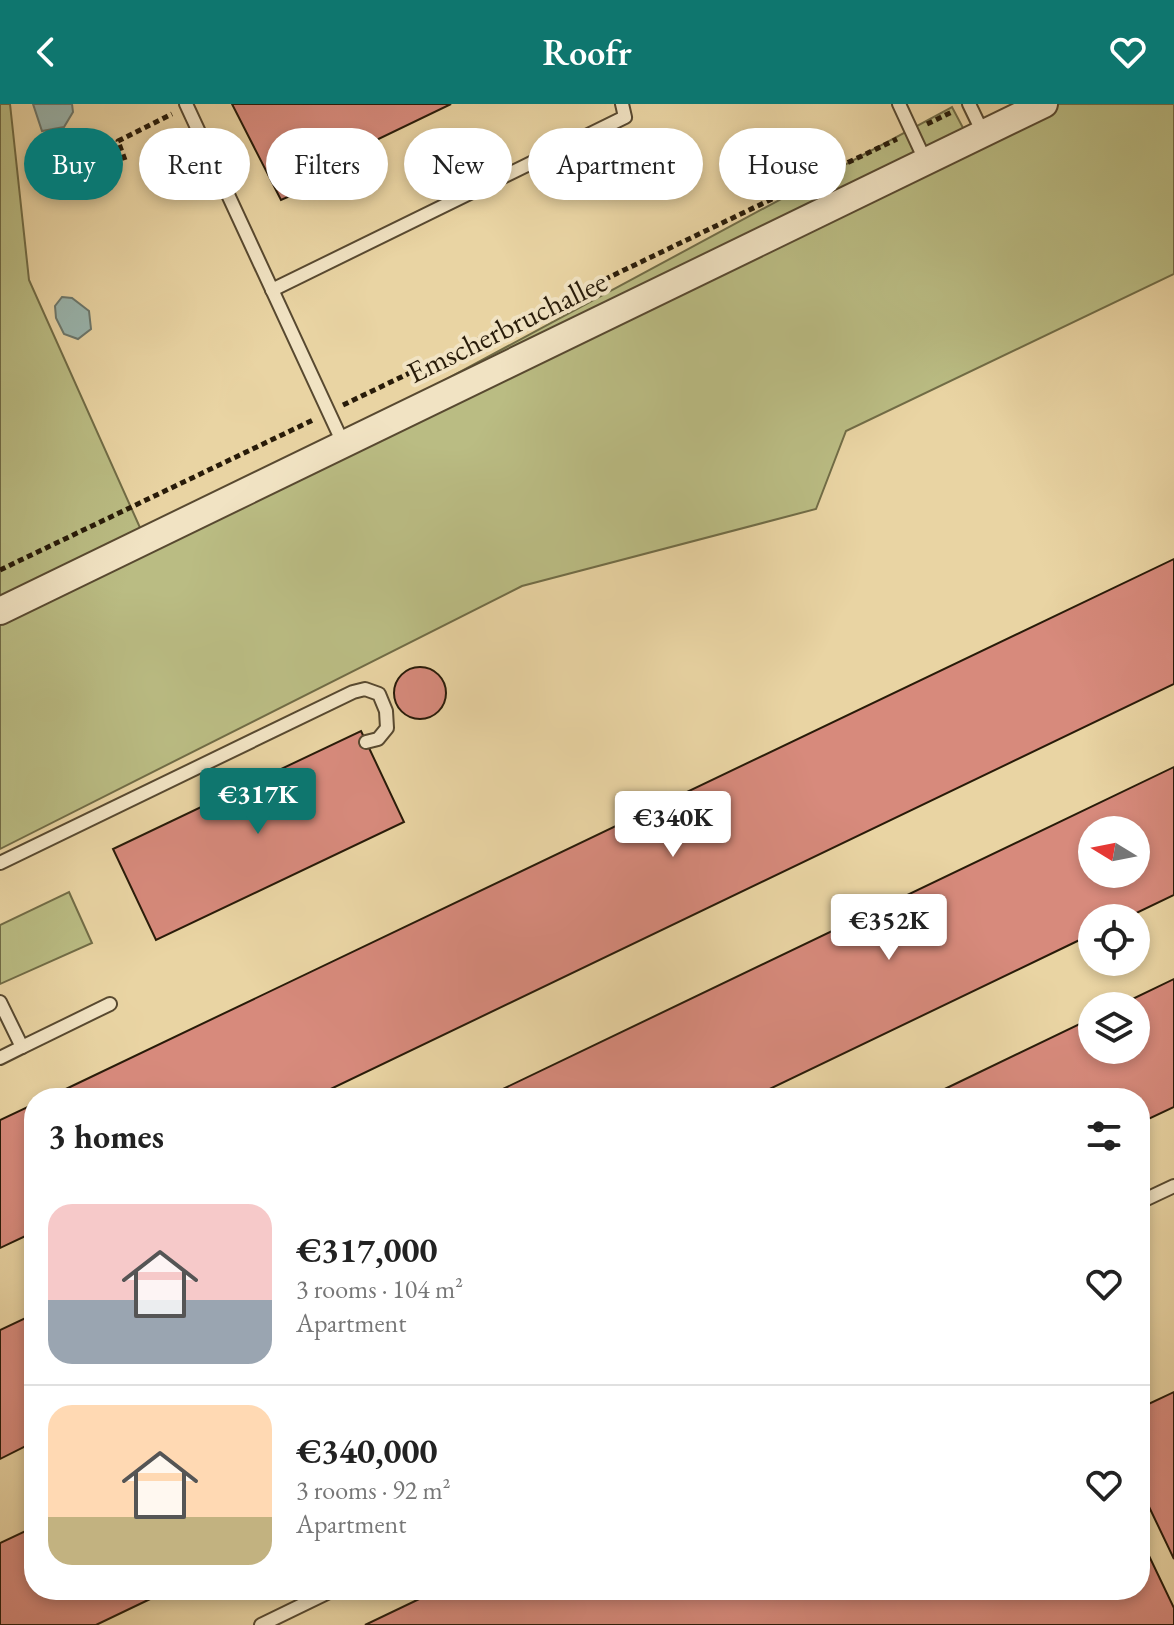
<!DOCTYPE html>
<meta charset="utf-8">
<style>
body{margin:0;font-family:"EB Garamond",serif;background:#f6f6f6;color:#222;height:100vh;display:flex;flex-direction:column;font-size:30px;white-space:nowrap}
*{box-sizing:border-box;margin:0}
p{font-size:26px;color:#767676}
.icon{flex:none;width:44px;height:44px;fill:none;stroke:currentColor;stroke-width:2;stroke-linecap:round;stroke-linejoin:round}
.map{position:relative;flex:1;overflow:hidden}
.panel{position:absolute;left:24px;top:984px;width:1126px;height:512px;display:flex;flex-direction:column;background:#fff;border-radius:32px;box-shadow:0 4px 12px #0003}
.panel>*{flex:none}
.top-card{position:absolute;left:24px;top:24px;width:1126px;height:72px;display:flex;gap:16px}
.needle{width:52px;rotate:280deg}
.controls{position:absolute;left:1078px;top:712px;display:grid;gap:16px}
.controls a{display:grid;place-items:center;width:72px;height:72px;border-radius:50%;background:#fff;box-shadow:0 4px 12px #0003;font-size:40px}
.price{position:absolute;translate:-50% -68px;padding:0 18px;border-radius:8px;background:#fff;color:#222;font-size:26px;line-height:52px;filter:drop-shadow(0 2px 4px #0008)}
.price::after{content:'';position:absolute;left:50%;top:48px;width:24px;height:18px;margin-left:-12px;background:inherit;clip-path:polygon(0 0,100% 0,50% 100%)}
.price.current{background:#0f766e;color:#fff}
ul{padding:0;list-style:none}
li{display:flex;align-items:center;gap:24px;height:200px;padding:0 24px}
li+li{border-top:2px solid #e0e0e0}
li span{display:grid;place-items:center;flex:none;width:224px;height:160px;border-radius:24px;color:#555}
li>.icon{margin-inline-start:auto}
span .icon{width:96px;height:96px;fill:#fffc;stroke-width:1}
li b{font-size:34px}
h2{display:flex;justify-content:space-between;align-items:center;height:96px;padding:0 24px;font-size:34px}
.pill{padding:0 28px;border-radius:36px;background:#fff;box-shadow:0 4px 12px #0003;font-size:28px;line-height:72px}
.pill.current{background:#0f766e;color:#fff}
header{display:flex;justify-content:space-between;align-items:center;height:104px;padding:0 24px;background:#0f766e;color:#fff;font-size:36px;font-weight:600}
.map>svg:first-child{display:block}
</style>
<header><svg class="icon" aria-label="back" viewBox="0 0 24 24"><path d="M15 5l-7 7 7 7"/></svg>Roofr<svg class="icon" aria-label="heart" viewBox="0 0 24 24"><path d="M12 20l-8-8c-3-5 5-10 8-4 3-6 11-1 8 4z"/></svg></header>
<div class="map">
<svg width="1174" height="1521" viewBox="0 0 1174 1521">
<rect width="100%" height="100%" fill="#e9d4a3"/>
<filter id="stains"><feTurbulence type="fractalNoise" baseFrequency=".0025" numOctaves="4"/><feColorMatrix values="0 0 0 0 .2 0 0 0 0 .09 0 0 0 0 .02 0 0 0 .5 -.17"/></filter>
<radialGradient id="worn" r=".72"><stop offset=".6" stop-color="#630" stop-opacity="0"/><stop offset="1" stop-color="#630" stop-opacity=".3"/></radialGradient>
<g fill="#babc83" stroke="#716c46" stroke-width="2">
<polygon points="0,0 10,0 29,176 146,437 952,3 971,39 1054,0 1174,0 1174,170 846,327 816,405 522,482 0,745"/>
<polygon points="69,788 92,839 0,880 0,821"/>
</g>
<g fill="#9ab6af" stroke="#6c786d" stroke-width="2">
<polygon points="33,0 72,0 73,8 64,23 42,27"/>
<polygon points="62,193 72,194 89,207 91,225 78,235 64,230 56,214 55,202"/>
</g>
<g fill="#d78a7c" stroke="#281b09" stroke-width="2" fill-rule="evenodd">
<polygon points="232,0 451,0 314,66 320,79 281,96"/>
<polygon points="1174,455 1174,580 312,994 47,994"/>
<circle cx="420" cy="589" r="26"/>
<polygon points="361,627 404,718 156,836 113,745"/>
<path d="M1174,663V791L1126,814H1092V830L751,994H484ZM1092,726H1136V770H1092Z"/>
<polygon points="1174,875 1174,1003 1140,1019 1140,994 926,994 1092,914 1092,946 1136,946 1136,902 1118,902"/>
<polygon points="34,1000 34,1128 0,1144 0,1016"/>
<polygon points="34,1210 34,1338 0,1355 0,1226"/>
<polygon points="1174,1288 1174,1455 1140,1384 1140,1304"/>
<polygon points="34,1423 34,1486 169,1486 96,1521 0,1521 0,1439"/>
<polygon points="1140,1433 1174,1504 1174,1521 365,1521 438,1486 1140,1486"/>
</g>
<g fill="none" stroke-linecap="round" stroke-linejoin="round">
<g stroke="#584930" stroke-width="16">
<g id="service">
<polyline points="186,0 343,339"/>
<polyline points="899,0 925,56"/>
<polyline points="969,0 983,29"/>
<polyline points="272,186 625,13 622,0"/>
<polyline points="0,759 353,588 365,585 379,590 386,607 387,624 378,635 366,638"/>
<polyline points="0,898 22,943 0,954"/>
<polyline points="22,943 110,900"/>
<polyline points="1140,1098 1174,1082"/>
<polyline points="261,1521 333,1486"/>
</g>
</g>
<g stroke="#584930" stroke-width="30">
<polyline id="minor" points="0,507 1044,0"/>
</g>
<g stroke="#281b09" stroke-width="5" stroke-dasharray="6 4" stroke-linecap="butt">
<polyline points="927,20 954,7"/>
<polyline points="125,56 118,37 172,10"/>
<polyline points="343,301 897,35"/>
<polyline points="0,466 313,316"/>
</g>
<use href="#service" stroke="#f1e3c3" stroke-width="12"/>
<use href="#minor" stroke="#f1e3c3" stroke-width="26"/>
</g>
<g text-anchor="middle" stroke-width="8" stroke-linejoin="round" paint-order="stroke">
<g font-size="30" fill="#281b09" stroke="#f1e3c3">
<text transform="translate(507 223) rotate(-26)" y="10">Emscherbruchallee</text>
</g>
</g>
<rect width="100%" height="100%" filter="url(#stains)"/>
<rect width="100%" height="100%" fill="url(#worn)"/>
</svg>
<div class="controls">
<a><svg class="needle" viewBox="-14 -14 28 28"><path d="M0-13l5 13h-10z" fill="#e53935"/><path d="M0 13l5-13h-10z" fill="#767676"/></svg></a>
<a><svg class="icon" aria-label="locate" viewBox="0 0 24 24"><circle cx="12" cy="12" r="6"/><path d="M12 2v4M12 18v4M2 12h4M18 12h4"/></svg></a>
<a><svg class="icon" aria-label="layers" viewBox="0 0 24 24"><path d="M12 4l9 5-9 5-9-5zM3 14l9 5 9-5"/></svg></a>
</div>
<b class="price current" style="left:258px;top:732px">€317K</b>
<b class="price" style="left:673px;top:755px">€340K</b>
<b class="price" style="left:889px;top:858px">€352K</b>
<div class="top-card">
<a class="pill current">Buy</a>
<a class="pill">Rent</a>
<a class="pill">Filters</a>
<a class="pill">New</a>
<a class="pill">Apartment</a>
<a class="pill">House</a>
</div>
<section class="panel">
<h2>3 homes<svg class="icon" aria-label="filters" viewBox="0 0 24 24"><path d="M4 7h16M4 17h16"/><circle cx="9" cy="7" r="2"/><circle cx="15" cy="17" r="2"/></svg></h2>
<ul>
<li><span style="background:linear-gradient(#f6c9c9 60%,#9aa5b1 0)"><svg class="icon" aria-label="home" viewBox="0 0 24 24"><path d="M3 11l9-7 9 7M6 9v11h12V9"/></svg></span><div><b>€317,000</b><p>3 rooms · 104 m²</p><p>Apartment</p></div><svg class="icon" aria-label="heart" viewBox="0 0 24 24"><path d="M12 20l-8-8c-3-5 5-10 8-4 3-6 11-1 8 4z"/></svg></li>
<li><span style="background:linear-gradient(#ffd9b3 70%,#c2b280 0)"><svg class="icon" aria-label="home" viewBox="0 0 24 24"><path d="M3 11l9-7 9 7M6 9v11h12V9"/></svg></span><div><b>€340,000</b><p>3 rooms · 92 m²</p><p>Apartment</p></div><svg class="icon" aria-label="heart" viewBox="0 0 24 24"><path d="M12 20l-8-8c-3-5 5-10 8-4 3-6 11-1 8 4z"/></svg></li>
</ul>
</section>
</div>
